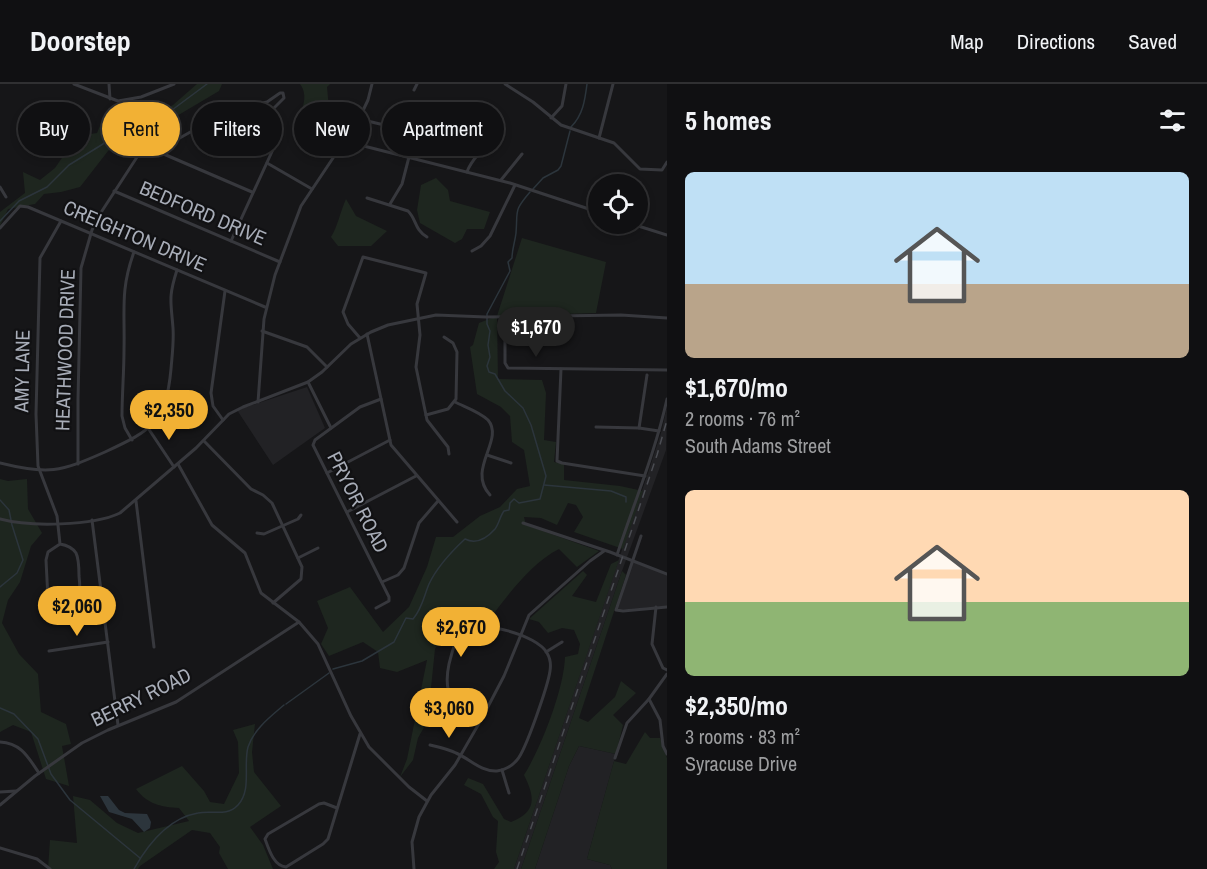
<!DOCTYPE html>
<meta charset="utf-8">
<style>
body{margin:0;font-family:"Archivo Narrow",sans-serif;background:#19191b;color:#f1f3f6;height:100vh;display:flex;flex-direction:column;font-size:22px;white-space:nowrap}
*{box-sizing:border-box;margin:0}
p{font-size:20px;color:#9c9d9f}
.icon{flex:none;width:33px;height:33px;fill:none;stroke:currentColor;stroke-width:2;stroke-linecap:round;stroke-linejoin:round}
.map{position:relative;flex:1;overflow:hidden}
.side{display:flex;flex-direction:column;background:#101012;width:540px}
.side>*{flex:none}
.top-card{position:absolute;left:18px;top:18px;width:558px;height:54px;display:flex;gap:12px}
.tools{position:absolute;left:588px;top:90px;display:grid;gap:12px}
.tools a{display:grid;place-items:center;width:60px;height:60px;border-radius:50%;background:#101012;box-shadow:0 3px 9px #0003,0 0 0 2px #303032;font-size:30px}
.price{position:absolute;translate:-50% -51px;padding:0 14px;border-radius:21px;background:#f2b134;color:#111;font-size:20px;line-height:39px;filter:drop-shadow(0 2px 3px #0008)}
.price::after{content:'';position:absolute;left:50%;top:36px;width:18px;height:14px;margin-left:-9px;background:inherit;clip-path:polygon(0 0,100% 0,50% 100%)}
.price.on{background:#222;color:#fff}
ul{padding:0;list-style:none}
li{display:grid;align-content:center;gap:12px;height:318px;padding:0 18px}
li span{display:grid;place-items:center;height:186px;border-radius:9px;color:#555}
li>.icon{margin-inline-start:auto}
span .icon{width:108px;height:108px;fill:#fffc;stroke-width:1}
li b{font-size:26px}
h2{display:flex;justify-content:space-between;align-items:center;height:72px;padding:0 18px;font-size:26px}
.tag{padding:0 21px;border-radius:27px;background:#101012;box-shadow:0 3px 9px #0003,0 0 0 2px #303032;font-size:21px;line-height:54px}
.tag.on{background:#f2b134;color:#111}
header{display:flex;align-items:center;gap:36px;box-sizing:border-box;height:84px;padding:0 30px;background:#101012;border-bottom:2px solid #303032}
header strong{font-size:28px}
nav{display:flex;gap:33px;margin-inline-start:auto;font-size:21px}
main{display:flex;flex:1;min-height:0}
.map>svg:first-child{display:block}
</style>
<header>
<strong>Doorstep</strong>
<nav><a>Map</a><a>Directions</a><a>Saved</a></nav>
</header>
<main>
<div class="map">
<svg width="667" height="785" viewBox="0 0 667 785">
<rect width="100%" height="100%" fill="#161618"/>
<g fill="#222225">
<polygon points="307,303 325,344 273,381 237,326"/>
<polygon points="667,322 666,366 622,487 521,785 514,785 648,389 662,346"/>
<polygon points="632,477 667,490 667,522 616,526"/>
<polygon points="579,662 616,670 587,775 610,781 612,785 535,785 569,682"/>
</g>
<g fill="#1e261f">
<polygon points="197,0 222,0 219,7 165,39 135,45 108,67 80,103 61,108 44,110 35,120 8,125 0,142 0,128 25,109 23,88 40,96 55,84 77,52 97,49 104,32 148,33 173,21"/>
<path d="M300,0H330L327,3L330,36L316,51L304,53L297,38C302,26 309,12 300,0Z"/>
<polygon points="436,94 448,106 450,117 490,128 484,145 467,145 462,155 455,159 420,139 417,126 421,101"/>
<path d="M346,115L356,132L387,147L371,162H338L331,153C338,142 340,128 346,115Z"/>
<path d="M522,154L606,178L596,229L497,232L498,295L542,296L546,309L544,356L556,358L554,378L564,380V396L620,402L643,407L623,465L574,448L583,433L576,421L568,419L557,441L541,434L524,433L526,441L599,467L577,483L559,465C533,478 512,506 495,528L455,532L435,565L431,604L435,624L418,654L413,676L400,693L407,675L427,576L397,588L380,584L378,568L363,558L329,572L321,560L328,544L317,517L350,503L383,548L409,523L427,483L436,453H453L480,432L500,423L517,405L530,402L524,366L512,358L510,332L501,323L477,310L470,263L473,261L479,239L497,232Z"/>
<polygon points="0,395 8,397 27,395 28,425 42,449 31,462 20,498 8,516 2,539 19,570 38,590 41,628 66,640 71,660 62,662 69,702 46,695 31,648 13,641 0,648"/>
<path d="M619,476L514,785H494L499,778L496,768L498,737L493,733L481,710L464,701L468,694L483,700L504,735L511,738C537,728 535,713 524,691C541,664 564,605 565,573L578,570L580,560L574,546L562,544L548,549L539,538L529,535L583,487L587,491L572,512L596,518L611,480Z"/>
<polygon points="622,487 626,491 579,634 588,638 615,613 621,597 636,609 613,631 623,641 616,670 579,662 569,682 535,785 521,785"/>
<path d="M255,640L252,668L254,688L281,722L250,743L263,761L273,785H228L219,769L220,763L210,749L192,746L140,782L138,785H48L50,756L77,759L73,712L90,716L117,739L138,749L189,737L179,724C161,723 147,720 136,705L182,682L204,707L210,718L224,720L239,689L238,658L233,646Z"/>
<polygon points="645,648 650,654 660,654 667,674 667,785 612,785 610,781 587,775 614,677 626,680"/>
</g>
<polygon fill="#2c353c" points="100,712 108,712 119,726 125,729 147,730 151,738 150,744 144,748 132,735 109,728"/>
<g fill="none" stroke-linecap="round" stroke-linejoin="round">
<g stroke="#2c353c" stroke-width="1.5">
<path d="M571,43C583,31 585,16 587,0"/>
<polyline points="533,105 543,94 558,86 561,82 570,47"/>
<polyline points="0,137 19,117 47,103 69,81 103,60 120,41 142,29 159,29 172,26 207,0"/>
<polyline points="544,401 611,407 626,413 626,418"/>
<polyline points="0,416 9,426 12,441 23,476 17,489 0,503"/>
<path d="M333,585L362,577L394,558L406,534L413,535C422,525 424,512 429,500C437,483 451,468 465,455C477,461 487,454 495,445C499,440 500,432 504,427L509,426L510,419L514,415L519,419L540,415L546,392L531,341L523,324L505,307L495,290L489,288L487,282L490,273L488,261L490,247L487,240V230L510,187L508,178L512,174C512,165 515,158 516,149C518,126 513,128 530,108"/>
<polyline points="286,620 329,589"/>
<polyline points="0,624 14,630 38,655 51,690 70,716 140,774"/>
<path d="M134,785C148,760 169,734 198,729C212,726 227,733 238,721C252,706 243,681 248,663C254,645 270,633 284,621"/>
</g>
<g stroke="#37383d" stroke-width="3">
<polyline points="74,0 118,17 141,13 174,0"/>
<polyline points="109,0 110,15"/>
<polyline points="505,0 533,18 561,41 614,59 640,85 662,86 667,78"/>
<polyline points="414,6 417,0"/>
<path d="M450,18H454L486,40L491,47C490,63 472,72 467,88"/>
<polyline points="221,30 228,37 271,56 275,61 231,157"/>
<polyline points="551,34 562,22 566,0"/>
<polyline points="359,35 418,49"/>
<polyline points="599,54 613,0"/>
<polyline points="344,57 510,99 598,128"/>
<polyline points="453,58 457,59 474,73"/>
<polyline points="152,65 252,108"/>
<polyline points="267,79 312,105"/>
<polyline points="501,96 522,70"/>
<polyline points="0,103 6,113"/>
<polyline points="114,107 280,178"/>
<path d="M367,114L408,127C417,136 414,145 427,153"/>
<polyline points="390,120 402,100 409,73"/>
<polyline points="632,140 667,151"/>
<polyline points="0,144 20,122 28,123 265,223"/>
<polyline points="472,167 481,162 490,152 515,101"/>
<polyline points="505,233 505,279 508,284 667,286"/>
<polyline points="262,247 307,263 327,283"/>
<polyline points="367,250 391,361 457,438"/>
<polyline points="360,254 348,240 343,228 363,173 426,189 417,220 420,251 416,283 427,336 448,363 449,370"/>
<polyline points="561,285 557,377 562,379 645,392"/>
<polyline points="308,298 331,344"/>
<polyline points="258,318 264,235 275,191 301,122 359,35 368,16 372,0"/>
<path d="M455,318C465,323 480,328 488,336C505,356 466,385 490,411"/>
<polyline points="426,331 448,325 456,315 457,268 453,259 444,253"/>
<polyline points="223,336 213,322 211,309 225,207"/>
<polyline points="596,343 639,344 659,347"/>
<polyline points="148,344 174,383"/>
<polyline points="639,344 647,291"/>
<path d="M132,356L125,344L122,332C122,310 124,288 124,266C125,227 120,206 134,168"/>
<polyline points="204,357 251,405 263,411 272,419 302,483 301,495 273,519"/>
<polyline points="487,371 511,379"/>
<path d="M0,379C48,391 60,388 105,368C152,346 166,339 171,285C172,272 174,258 173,244C171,217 168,214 177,186"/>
<polyline points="78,380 78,315 81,184 92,146 100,130 139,70 178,55 231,25 267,18 280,9 283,9 284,14 268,30 257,50"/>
<polyline points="178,380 212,441 245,469 261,509 299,538 318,560 351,632 369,663 409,703 427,717"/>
<polyline points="327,389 390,356"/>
<polyline points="136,417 154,563"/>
<polyline points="347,428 416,392"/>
<path d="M0,435C29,443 93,442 120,429L196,364L229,330L243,323L308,298L322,288L351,260L371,248L388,241L436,231L486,233L621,231L667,234"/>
<polyline points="92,436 118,641"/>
<polyline points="523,439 610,468 667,490"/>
<polyline points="257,449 264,450 298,435 301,431"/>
<polyline points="641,452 616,526 623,527 667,523"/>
<path d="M60,460L48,468L46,476L48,515L56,524C82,533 81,510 79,492C79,485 79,475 76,469C72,463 66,461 60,460L57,432L38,382L36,330L40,174L61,137"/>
<path d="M617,471C634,419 655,369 667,315"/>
<polyline points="298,474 318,464"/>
<polyline points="382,498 398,491 404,484 419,439 438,417"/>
<polyline points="656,523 652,560 663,584 667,586"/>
<polyline points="376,524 389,517 389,513 313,361 315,356 360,323 381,315"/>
<polyline points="49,567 108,558"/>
<polyline points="546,568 562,558"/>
<polyline points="649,615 660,636 663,662 667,670"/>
<path d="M0,658C21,659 28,673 39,689"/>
<path d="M430,661C439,663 448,665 456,669C470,675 481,688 497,687C505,686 512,682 517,676C526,666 548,601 550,587C551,581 550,574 547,569C537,551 481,535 464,548C454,556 452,569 449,580C442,613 454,622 481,636"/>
<polyline points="615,674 627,639 649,615 667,590"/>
<polyline points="502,686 509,709"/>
<polyline points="0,708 16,707"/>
<polyline points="0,721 35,692 82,659 108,646 176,618 299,538"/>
<path d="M337,724L324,719L319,720L268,750L265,755C269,766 274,782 286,783L323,760L328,755L360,650"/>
<polyline points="0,764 37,775 50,785"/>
<polyline points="414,785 412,758 419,733 431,711 455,681 481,636 504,592 529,531 590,477 604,467"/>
</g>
<polyline stroke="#4a4c52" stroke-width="1.5" stroke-dasharray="8 6" stroke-linecap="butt" points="517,785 657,371 667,336"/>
</g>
<g text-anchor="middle" stroke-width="4.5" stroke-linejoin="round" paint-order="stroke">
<g font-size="20" fill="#a8adb8" stroke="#111113">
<text transform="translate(203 129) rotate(23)" y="7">BEDFORD DRIVE</text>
<text transform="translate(135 152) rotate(23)" y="7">CREIGHTON DRIVE</text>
<text transform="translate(65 266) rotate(-88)" y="7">HEATHWOOD DRIVE</text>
<text transform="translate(22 287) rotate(-89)" y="7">AMY LANE</text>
<text transform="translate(358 418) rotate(63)" y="7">PRYOR ROAD</text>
<text transform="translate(141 613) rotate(-26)" y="7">BERRY ROAD</text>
</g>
</g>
</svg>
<div class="tools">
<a><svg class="icon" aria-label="locate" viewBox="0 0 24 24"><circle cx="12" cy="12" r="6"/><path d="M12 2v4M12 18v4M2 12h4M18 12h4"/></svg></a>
</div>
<b class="price on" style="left:536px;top:274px">$1,670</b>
<b class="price" style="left:169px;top:357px">$2,350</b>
<b class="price" style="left:77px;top:553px">$2,060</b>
<b class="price" style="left:461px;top:574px">$2,670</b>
<b class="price" style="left:449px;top:655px">$3,060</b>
<div class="top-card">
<a class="tag">Buy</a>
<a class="tag on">Rent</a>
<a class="tag">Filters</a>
<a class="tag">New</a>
<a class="tag">Apartment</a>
</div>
</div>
<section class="side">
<h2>5 homes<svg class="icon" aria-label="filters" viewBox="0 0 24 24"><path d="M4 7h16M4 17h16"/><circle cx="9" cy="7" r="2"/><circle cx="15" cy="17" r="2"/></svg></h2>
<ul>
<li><span style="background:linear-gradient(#bfe0f5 60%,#b9a48a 0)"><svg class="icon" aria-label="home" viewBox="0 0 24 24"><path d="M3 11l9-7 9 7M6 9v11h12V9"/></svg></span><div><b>$1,670/mo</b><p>2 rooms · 76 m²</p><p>South Adams Street</p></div></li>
<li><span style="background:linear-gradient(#ffd9b3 60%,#8fb573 0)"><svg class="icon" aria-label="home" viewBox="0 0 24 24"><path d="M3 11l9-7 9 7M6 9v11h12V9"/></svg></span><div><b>$2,350/mo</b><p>3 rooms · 83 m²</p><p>Syracuse Drive</p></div></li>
</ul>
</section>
</main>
